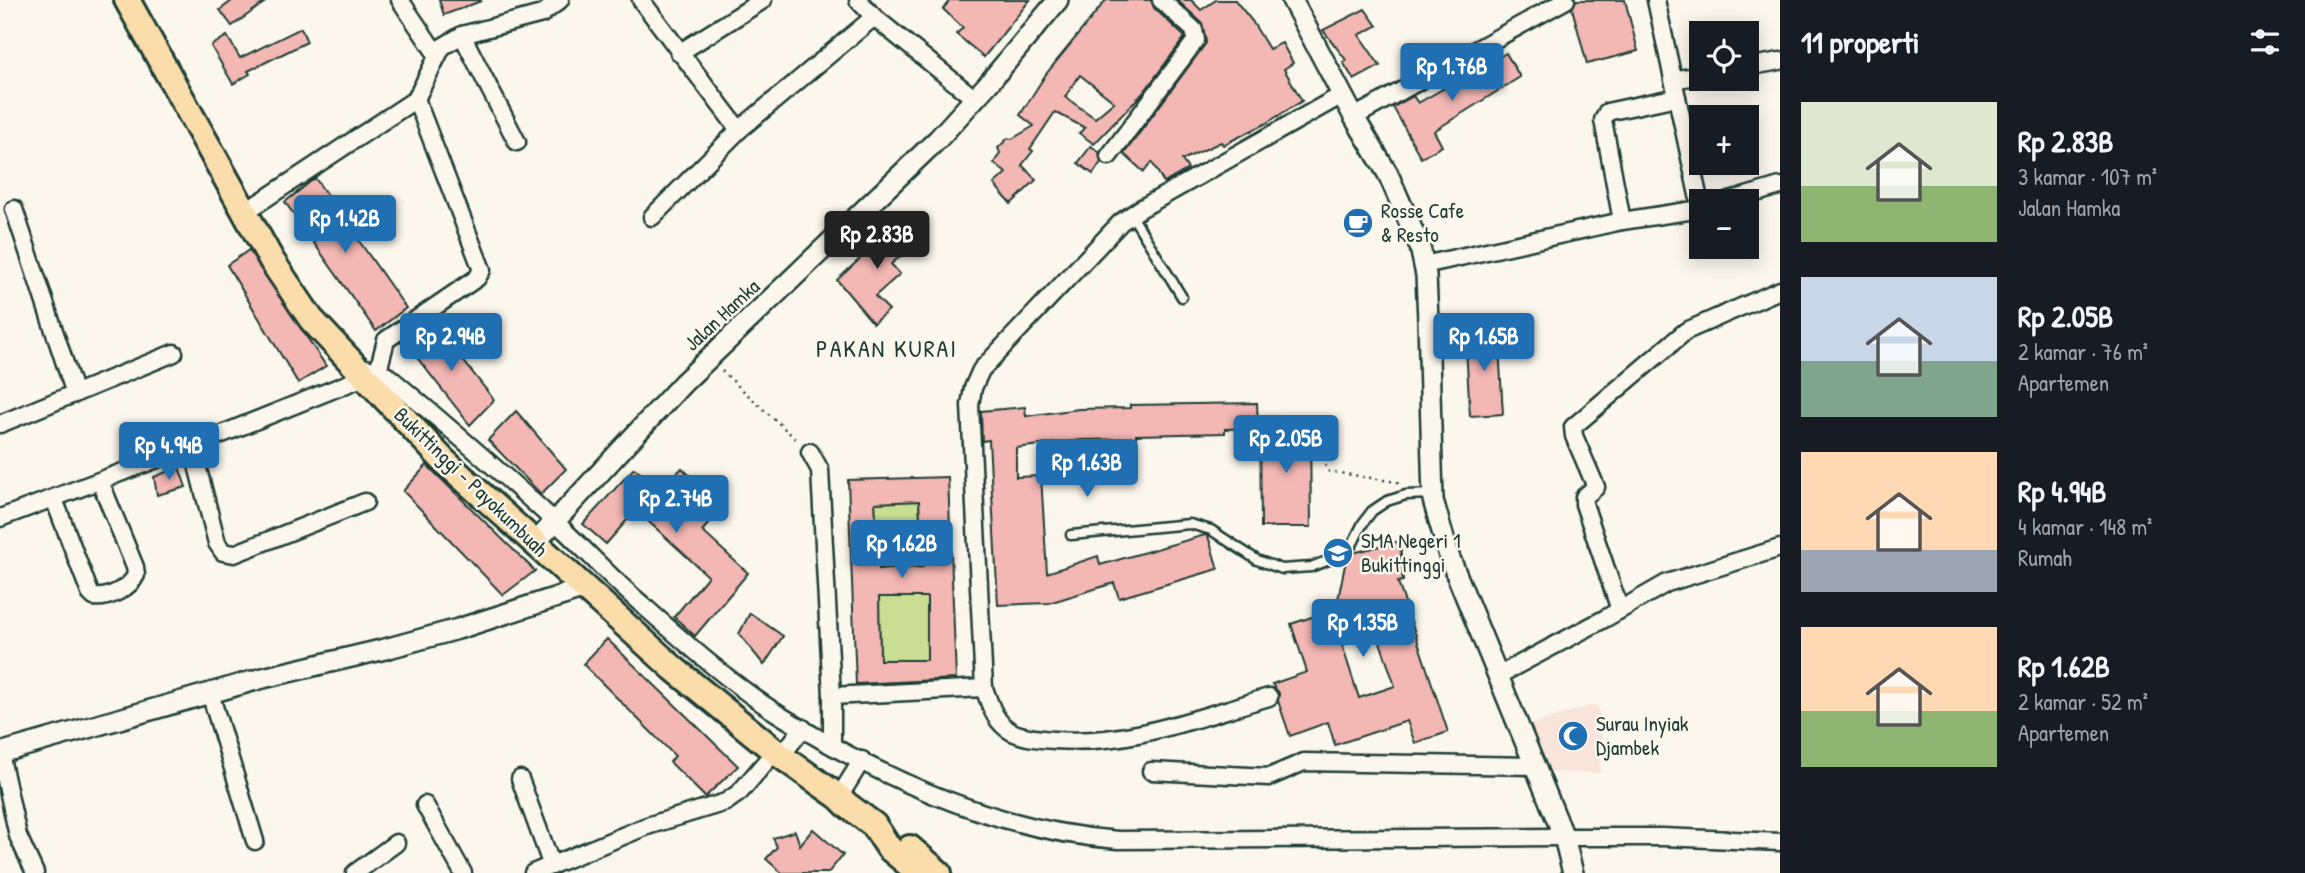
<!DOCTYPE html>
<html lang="id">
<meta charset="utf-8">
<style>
body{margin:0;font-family:"Patrick Hand",sans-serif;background:#242831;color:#f1f3f6;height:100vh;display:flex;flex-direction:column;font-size:26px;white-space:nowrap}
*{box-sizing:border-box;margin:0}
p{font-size:23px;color:#9ea1a6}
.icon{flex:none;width:38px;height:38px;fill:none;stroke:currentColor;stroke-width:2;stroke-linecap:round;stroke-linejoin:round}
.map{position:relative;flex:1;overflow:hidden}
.sheet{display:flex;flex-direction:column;background:#171b24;width:525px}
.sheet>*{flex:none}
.fabs{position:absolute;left:1689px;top:21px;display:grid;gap:14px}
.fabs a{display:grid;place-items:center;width:70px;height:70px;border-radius:0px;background:#171b24;box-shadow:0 4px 18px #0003;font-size:35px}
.price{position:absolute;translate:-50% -60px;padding:0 16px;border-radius:7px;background:#1f6fb2;color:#fff;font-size:23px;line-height:46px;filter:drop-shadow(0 2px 4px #0008)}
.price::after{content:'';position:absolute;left:50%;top:42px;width:21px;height:16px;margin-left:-10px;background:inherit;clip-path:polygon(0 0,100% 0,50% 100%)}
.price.on{background:#222;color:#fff}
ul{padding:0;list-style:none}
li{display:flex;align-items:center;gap:21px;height:175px;padding:0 21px}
li span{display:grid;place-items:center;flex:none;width:196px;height:140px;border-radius:0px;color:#555}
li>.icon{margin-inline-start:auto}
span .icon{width:84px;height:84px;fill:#fffc;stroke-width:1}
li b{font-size:30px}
h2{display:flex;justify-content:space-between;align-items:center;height:84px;padding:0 21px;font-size:30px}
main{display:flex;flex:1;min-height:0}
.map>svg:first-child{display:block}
</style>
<main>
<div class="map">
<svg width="1780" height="873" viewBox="0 0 1780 873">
<rect width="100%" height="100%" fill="#fbf7ec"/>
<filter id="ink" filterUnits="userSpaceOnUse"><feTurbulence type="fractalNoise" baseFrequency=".0143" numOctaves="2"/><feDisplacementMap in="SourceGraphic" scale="14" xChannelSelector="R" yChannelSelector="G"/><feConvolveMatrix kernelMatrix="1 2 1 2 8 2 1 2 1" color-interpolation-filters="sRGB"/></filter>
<g filter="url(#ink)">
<polygon fill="#f9e4db" points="1596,704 1603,721 1600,773 1548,772 1529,725"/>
<g fill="#cade93" stroke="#748e64" stroke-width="2">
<polygon points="919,501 923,567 879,569 875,503"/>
<polygon points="879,597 927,597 927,660 880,660"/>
</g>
<g fill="#f3b7b4" stroke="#1f3d34" stroke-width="2" fill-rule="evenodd">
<polygon points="233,0 268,0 232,26 220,10"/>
<polygon points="439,0 480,0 481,1 444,15"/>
<polygon points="950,0 1030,0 984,57 956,34 963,28 943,9"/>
<path d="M1106,0H1151L1154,8L1185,37L1144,92L1094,144L1079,133L1085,128L1055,112L1030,149L1033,151L1022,165L1036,180L1011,204L994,184L1006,173L994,163L1000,153L998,148L1008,138L1012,139L1034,126L1020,115L1046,74ZM1080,75L1114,102L1095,118L1065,97Z"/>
<polygon points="1177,0 1191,0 1201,10 1216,0 1235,0 1252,21 1269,49 1282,43 1293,63 1284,69 1302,101 1265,124 1223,145 1221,142 1182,160 1188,169 1164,183 1152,162 1144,172 1124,154 1206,43 1202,23"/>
<polygon points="1576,0 1625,0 1638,51 1587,64 1572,8"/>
<polygon points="1365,9 1377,26 1359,35 1380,66 1354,80 1343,62 1346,60 1323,30"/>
<polygon points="301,28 307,42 248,71 250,74 233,84 211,46 227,36 240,58"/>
<polygon points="1506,53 1520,77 1434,131 1442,146 1421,158 1393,107 1413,96 1418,103"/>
<polygon points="1091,146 1099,152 1101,162 1093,174 1078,163"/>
<polygon points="315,178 406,308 376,331 285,202"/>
<polygon points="900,222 918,242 891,264 900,274 875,296 889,310 873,323 837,280"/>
<polygon points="249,250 326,366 298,383 227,265"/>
<polygon points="434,323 494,400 470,425 408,346"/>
<polygon points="1465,330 1498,330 1503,414 1470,416"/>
<polygon points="1257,403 1258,428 1225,429 1225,433 1136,435 1136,439 1082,440 1016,448 1016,477 1041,476 1047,573 1098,556 1100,565 1205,535 1208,536 1218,569 1119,598 1114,583 1049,603 998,605 989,440 982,441 981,411 1025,407 1026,416 1079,409 1130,408 1130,405"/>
<polygon points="516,411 566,469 541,494 488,440"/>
<polygon points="1260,422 1310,422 1311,527 1261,527"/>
<polygon points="427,465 433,471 535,571 503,595 403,491"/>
<polygon points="179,467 186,487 157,495 154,477"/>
<polygon points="634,468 661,489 682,468 722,508 702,531 748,573 695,636 674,617 708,576 636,510 606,544 583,524"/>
<path d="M948,477L956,679L856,684L848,480ZM919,501L923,567L879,569L875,503ZM879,597H927V660H880Z"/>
<path d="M1400,541L1403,581L1398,582L1448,732L1415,743L1407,721L1335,745L1328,722L1290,736L1278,701L1279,693L1272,684L1307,672L1291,624L1336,609L1346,560L1353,553ZM1377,633L1395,686L1359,698L1342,645Z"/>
<polygon points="750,613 783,636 764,665 739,634"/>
<polygon points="607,639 738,766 705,797 670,762 675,756 583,664"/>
<polygon points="813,829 843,855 828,873 782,873 766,859 777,847 773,838 795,831 800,845"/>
</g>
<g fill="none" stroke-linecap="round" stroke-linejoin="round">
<g stroke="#1f3d34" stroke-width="13">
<g id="service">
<polyline points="1131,214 1182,297"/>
<polyline points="1071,535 1190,524 1211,530 1257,560 1282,569 1311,567 1342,555 1352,545 1363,523 1372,511 1387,501 1406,495 1433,494"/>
</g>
</g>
<g stroke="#1f3d34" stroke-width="21">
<g id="minor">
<polyline points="400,0 437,55"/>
<polyline points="641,0 739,130"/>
<polyline points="858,0 874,17 975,99"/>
<polyline points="1656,0 1701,209"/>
<polyline points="462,35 517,142"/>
<polyline points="679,53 763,0"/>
<polyline points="1746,67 1780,61"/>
<polyline points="1673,80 1701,75"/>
<polyline points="1354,117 1566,0"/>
<polyline points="1109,156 1196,40 1194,30 1161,0"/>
<polyline points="1729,201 1780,186"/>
<polyline points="14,209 75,394"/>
<polyline points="245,212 416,99 442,47 462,35 542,14 560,0"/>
<polyline points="652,217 739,130 874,17"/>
<polyline points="1622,221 1603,120 1607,112 1677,97"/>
<polyline points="1424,265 1622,221 1701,209"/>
<path d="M359,366L380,372L389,377C445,424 500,471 553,520C582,546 608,575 638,601C681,639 734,687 783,717C884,780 998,831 1118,840L1564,837H1662L1780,842"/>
<polyline points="378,371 386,340 477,278 482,270 416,99"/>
<polyline points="0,424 174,353"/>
<polyline points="192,446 217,543 223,552 234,554 365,502"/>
<polyline points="810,452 820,470 832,696 832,745"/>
<path d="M54,499L90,593L94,597C108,599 130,588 136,575L135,567L100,481"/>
<polyline points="0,518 192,446 364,377"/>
<polyline points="1620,610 1584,504 1584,497 1596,487 1574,436 1573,427 1686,331 1780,290"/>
<polyline points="1499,675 1606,618 1667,583 1780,548"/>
<polyline points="210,693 255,841"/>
<polyline points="832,696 984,688"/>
<path d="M1269,697C1199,717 1128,746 1054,740C1041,739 1025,738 1012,732C995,723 990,705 984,688L970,405L973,388L981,370L1121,222L1140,209L1342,95"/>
<polyline points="0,753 18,836 35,873"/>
<polyline points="781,756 803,728"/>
<polyline points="1151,771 1269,777 1304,762 1535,766"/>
<polyline points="520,779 552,866"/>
<polyline points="839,797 862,760"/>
<polyline points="425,805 463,873"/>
<polyline points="355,873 396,843"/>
<polyline points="533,873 647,826 726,802 740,792 775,751"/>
</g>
</g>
<g stroke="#1f3d34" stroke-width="24">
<g id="tertiary">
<polyline points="1292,0 1354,117 1388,174 1420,247 1426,275 1428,320 1433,500 1449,556 1564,837 1573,873"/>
<polyline points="535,543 683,383 938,139 988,84 1058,0"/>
<polyline points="0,753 263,678 385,649 458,629 585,588"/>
</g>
</g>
<g stroke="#1f3d34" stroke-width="30">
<g id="primary">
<polyline points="127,0 272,261 311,319 444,461 535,543 673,668 781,756 839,797 847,805 874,825 889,848 919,873"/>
<polyline points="910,848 939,873"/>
</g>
</g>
<g stroke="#1f3d34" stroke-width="2.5" stroke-dasharray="2 5" stroke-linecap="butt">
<polyline points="722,371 799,442"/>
<polyline points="1262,417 1306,416 1315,425 1327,471 1402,483"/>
</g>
<use href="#service" stroke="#fbf7ec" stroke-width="8"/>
<use href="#minor" stroke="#fbf7ec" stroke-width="16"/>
<use href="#tertiary" stroke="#fbf7ec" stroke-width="19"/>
<use href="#primary" stroke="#faddab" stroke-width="24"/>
</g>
</g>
<defs>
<g id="cafe-disc" transform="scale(1.575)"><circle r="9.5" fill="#1f6fb2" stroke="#fbf7ec"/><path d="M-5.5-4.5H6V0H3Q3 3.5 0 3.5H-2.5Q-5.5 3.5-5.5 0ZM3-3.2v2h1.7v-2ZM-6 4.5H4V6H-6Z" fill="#fff"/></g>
<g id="school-disc" transform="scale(1.575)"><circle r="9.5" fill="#1f6fb2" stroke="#fbf7ec"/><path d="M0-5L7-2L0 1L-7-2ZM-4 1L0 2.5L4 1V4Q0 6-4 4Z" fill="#fff"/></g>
<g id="mosque-disc" transform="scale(1.575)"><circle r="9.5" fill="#1f6fb2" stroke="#fbf7ec"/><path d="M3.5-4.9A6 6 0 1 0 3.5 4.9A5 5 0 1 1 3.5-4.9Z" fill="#fff"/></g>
</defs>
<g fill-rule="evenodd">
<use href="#cafe-disc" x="1358" y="223"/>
<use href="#school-disc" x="1338" y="553"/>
<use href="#mosque-disc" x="1573" y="736"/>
</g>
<g text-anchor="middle" stroke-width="5" stroke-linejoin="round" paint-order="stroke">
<g font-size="21" fill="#1f3d34" stroke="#fbf7ec" text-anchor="start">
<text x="1381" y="218">Rosse Cafe<tspan x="1381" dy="24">&amp; Resto</tspan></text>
<text x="1361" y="548">SMA Negeri 1<tspan x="1361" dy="24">Bukittinggi</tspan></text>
<text x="1596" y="731">Surau Inyiak<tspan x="1596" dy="24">Djambek</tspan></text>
</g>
<g font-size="21" fill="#1f3d34" stroke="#fbf7ec">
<text transform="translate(722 315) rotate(-43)" y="7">Jalan Hamka</text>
<text transform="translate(471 482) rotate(44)" y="7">Bukittinggi - Payokumbuah</text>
</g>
<g font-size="24" letter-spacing="2" fill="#1f3d34" stroke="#fbf7ec">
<text x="887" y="357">PAKAN KURAI</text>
</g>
</g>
</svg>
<div class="fabs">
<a><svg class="icon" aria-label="locate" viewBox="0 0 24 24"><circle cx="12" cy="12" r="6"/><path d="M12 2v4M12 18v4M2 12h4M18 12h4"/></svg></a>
<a>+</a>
<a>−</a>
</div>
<b class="price" style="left:1452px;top:103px">Rp 1.76B</b>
<b class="price" style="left:345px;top:255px">Rp 1.42B</b>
<b class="price on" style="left:877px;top:271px">Rp 2.83B</b>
<b class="price" style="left:451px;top:373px">Rp 2.94B</b>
<b class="price" style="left:1484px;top:373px">Rp 1.65B</b>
<b class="price" style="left:1286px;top:475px">Rp 2.05B</b>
<b class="price" style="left:169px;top:482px">Rp 4.94B</b>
<b class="price" style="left:1087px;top:499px">Rp 1.63B</b>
<b class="price" style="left:676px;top:535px">Rp 2.74B</b>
<b class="price" style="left:902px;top:580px">Rp 1.62B</b>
<b class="price" style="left:1363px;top:659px">Rp 1.35B</b>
</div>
<section class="sheet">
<h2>11 properti<svg class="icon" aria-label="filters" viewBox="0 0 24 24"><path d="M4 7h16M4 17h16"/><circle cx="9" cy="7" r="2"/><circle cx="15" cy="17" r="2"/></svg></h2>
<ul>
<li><span style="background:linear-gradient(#dfe7d0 60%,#8fb573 0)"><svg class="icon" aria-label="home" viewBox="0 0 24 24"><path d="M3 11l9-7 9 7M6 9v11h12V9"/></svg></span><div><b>Rp 2.83B</b><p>3 kamar · 107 m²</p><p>Jalan Hamka</p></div></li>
<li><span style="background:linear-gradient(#c9d6e8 60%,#7fa58c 0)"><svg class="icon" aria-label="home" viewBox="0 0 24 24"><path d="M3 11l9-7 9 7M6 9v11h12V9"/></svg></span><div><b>Rp 2.05B</b><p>2 kamar · 76 m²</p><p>Apartemen</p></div></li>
<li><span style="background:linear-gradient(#ffd9b3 70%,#9aa5b1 0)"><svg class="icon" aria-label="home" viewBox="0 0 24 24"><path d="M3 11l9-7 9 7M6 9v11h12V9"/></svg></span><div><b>Rp 4.94B</b><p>4 kamar · 148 m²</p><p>Rumah</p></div></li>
<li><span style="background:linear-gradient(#ffd9b3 60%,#8fb573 0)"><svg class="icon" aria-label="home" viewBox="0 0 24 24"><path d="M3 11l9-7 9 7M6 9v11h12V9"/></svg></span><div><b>Rp 1.62B</b><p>2 kamar · 52 m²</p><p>Apartemen</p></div></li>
</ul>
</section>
</main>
